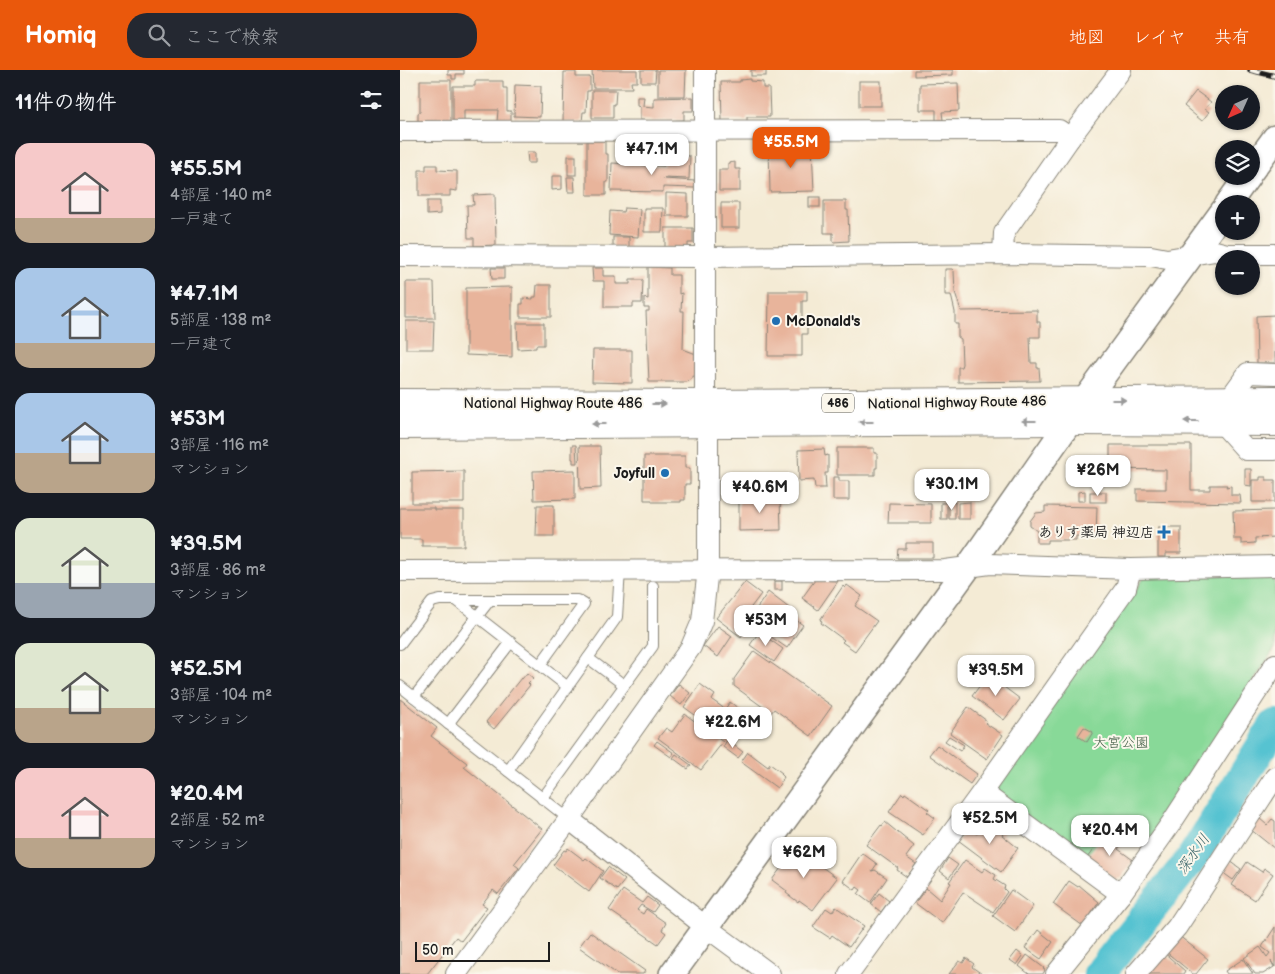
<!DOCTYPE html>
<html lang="ja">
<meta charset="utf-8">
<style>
body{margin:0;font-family:"Balsamiq Sans","Klee One",sans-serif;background:#242831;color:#f1f3f6;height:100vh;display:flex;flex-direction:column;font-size:19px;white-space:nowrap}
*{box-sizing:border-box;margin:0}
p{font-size:16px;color:#9ea1a6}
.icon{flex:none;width:28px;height:28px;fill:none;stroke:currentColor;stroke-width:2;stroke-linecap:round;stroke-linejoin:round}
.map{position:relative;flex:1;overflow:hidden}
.side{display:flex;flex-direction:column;background:#171b24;width:400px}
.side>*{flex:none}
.needle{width:32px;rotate:225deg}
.buttons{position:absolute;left:815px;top:15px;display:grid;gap:10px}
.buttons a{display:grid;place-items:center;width:45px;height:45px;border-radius:50%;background:#171b24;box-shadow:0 1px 4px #0004;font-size:25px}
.scale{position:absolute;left:15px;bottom:12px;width:135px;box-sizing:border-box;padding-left:5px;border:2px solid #1c1c1c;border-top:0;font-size:14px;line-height:18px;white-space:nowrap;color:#1c1c1c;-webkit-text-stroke:4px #fbf7ec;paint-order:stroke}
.price{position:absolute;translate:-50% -42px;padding:0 11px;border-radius:10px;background:#fff;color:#222;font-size:16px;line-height:32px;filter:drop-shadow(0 1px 2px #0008)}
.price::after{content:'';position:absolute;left:50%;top:30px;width:15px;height:11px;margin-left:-8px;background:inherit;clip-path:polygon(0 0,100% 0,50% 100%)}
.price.on{background:#ea580c;color:#fff}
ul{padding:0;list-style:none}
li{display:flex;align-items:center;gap:15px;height:125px;padding:0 15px}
li span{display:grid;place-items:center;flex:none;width:140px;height:100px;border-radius:15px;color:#555}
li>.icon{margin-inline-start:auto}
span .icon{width:60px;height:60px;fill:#fffc;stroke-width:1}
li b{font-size:21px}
h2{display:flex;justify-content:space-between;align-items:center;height:60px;padding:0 15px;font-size:21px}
header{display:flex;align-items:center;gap:30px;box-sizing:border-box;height:70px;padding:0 25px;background:#ea580c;color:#fff}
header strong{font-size:24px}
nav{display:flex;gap:28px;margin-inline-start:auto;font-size:18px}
.search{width:350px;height:45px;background:#242831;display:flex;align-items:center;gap:12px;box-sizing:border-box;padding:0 18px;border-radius:20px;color:#9ea1a6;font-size:19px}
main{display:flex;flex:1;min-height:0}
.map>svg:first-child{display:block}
</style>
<header>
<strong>Homiq</strong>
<div class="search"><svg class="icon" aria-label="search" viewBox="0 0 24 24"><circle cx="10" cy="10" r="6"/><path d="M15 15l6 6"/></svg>ここで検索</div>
<nav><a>地図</a><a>レイヤ</a><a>共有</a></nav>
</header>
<main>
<section class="side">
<h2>11件の物件<svg class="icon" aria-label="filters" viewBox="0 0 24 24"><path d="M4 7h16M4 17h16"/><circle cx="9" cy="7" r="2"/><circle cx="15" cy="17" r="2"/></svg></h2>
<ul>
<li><span style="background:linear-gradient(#f6c9c9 75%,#b9a48a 0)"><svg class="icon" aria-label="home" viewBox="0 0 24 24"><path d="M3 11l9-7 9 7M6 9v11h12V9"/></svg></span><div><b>¥55.5M</b><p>4部屋 · 140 m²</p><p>一戸建て</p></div></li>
<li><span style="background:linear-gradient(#a9c7e8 75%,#b9a48a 0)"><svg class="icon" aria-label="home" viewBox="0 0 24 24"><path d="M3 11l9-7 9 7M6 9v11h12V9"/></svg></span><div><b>¥47.1M</b><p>5部屋 · 138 m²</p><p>一戸建て</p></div></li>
<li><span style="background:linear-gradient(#a9c7e8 60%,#b9a48a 0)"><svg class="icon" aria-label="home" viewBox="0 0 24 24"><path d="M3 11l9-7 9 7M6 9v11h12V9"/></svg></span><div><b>¥53M</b><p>3部屋 · 116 m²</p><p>マンション</p></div></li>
<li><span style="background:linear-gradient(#dfe7d0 65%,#9aa5b1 0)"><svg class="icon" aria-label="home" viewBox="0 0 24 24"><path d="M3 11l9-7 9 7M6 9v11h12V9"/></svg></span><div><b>¥39.5M</b><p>3部屋 · 86 m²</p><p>マンション</p></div></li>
<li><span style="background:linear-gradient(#dfe7d0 65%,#b9a48a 0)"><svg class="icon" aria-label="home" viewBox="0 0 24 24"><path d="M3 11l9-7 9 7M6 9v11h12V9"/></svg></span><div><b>¥52.5M</b><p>3部屋 · 104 m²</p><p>マンション</p></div></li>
<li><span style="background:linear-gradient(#f6c9c9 70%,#b9a48a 0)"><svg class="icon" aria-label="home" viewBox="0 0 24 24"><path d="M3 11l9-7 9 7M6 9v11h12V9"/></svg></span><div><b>¥20.4M</b><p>2部屋 · 52 m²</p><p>マンション</p></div></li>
</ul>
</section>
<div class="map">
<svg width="875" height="904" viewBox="0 0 875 904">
<rect width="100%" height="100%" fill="#fbf7ec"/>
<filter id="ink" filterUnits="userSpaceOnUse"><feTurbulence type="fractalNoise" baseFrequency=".02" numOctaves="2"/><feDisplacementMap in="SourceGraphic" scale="10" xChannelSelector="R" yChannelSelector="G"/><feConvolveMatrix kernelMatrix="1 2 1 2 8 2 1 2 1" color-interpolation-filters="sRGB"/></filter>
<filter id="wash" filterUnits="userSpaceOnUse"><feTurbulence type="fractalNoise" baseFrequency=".0096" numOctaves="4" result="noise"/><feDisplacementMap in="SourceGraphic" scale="20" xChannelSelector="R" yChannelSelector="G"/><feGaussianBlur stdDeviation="1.12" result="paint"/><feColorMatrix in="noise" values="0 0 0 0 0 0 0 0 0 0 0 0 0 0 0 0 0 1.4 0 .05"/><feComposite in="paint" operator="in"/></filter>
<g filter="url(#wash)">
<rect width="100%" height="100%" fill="#f4ebd5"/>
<polygon fill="#88d998" stroke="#527a5a" points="875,503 875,578 746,775 713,749 684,790 599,728 596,713 745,507"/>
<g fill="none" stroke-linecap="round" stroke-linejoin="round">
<polyline stroke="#57c3d1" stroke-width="32" points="699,904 792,788 875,655"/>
</g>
<g id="blocks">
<g fill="#e8b49b">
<polygon points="48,0 64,0 64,4 56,4 56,9 52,9 52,5 48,5"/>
<polygon points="192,0 237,0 237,12 231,12 232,18 193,18"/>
<polygon points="241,0 256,0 255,12 241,12"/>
<polygon points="258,0 286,0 285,26 258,26"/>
<rect x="351" y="0" width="15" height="6"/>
<polygon points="514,0 553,0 553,5 514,6"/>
<polygon points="164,2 176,2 176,7 190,7 190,21 187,21 186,42 183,42 182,52 163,52"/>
<polygon points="350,9 350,11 363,12 363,18 369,18 370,47 347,47 347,51 322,51 321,12 340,12 340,10"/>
<polygon points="20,10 51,10 51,52 18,52 18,43 20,42"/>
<polygon points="75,11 103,11 103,18 107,18 107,41 111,41 111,52 97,52 98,40 64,40 64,53 53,53 53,16 75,16"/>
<rect x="459" y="11" width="22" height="25"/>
<polygon points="558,13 559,41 542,42 543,50 536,50 536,40 520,40 520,14"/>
<polygon points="115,15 141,16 140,47 114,46"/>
<polygon points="192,20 216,20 215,34 213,34 213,48 192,48"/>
<polygon points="796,21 811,32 805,39 809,42 802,51 784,36"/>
<polygon points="237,27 244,27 243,36 254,37 254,28 293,27 293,41 284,41 284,50 255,51 240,50 240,36 237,35"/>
<polygon points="187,71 205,71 205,84 208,84 208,112 206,112 206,125 187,125"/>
<rect x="220" y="71" width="19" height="12"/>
<polygon points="391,75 392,78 412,77 414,121 370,122 369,76"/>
<polygon points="127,82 135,82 135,93 128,93"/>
<polygon points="264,85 290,86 289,109 264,108 264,109 295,111 295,118 263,117 263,122 211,121 212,93 264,96"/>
<rect x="168" y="86" width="8" height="19"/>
<polygon points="335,92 335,99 340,99 340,121 319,121 319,100 328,100 328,93"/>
<polygon points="26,95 37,95 37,100 57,101 57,121 50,120 50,126 19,126 19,100 26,100"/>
<polygon points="152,106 162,106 162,119 152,120"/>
<polygon points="167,107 174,107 175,122 168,122"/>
<polygon points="266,123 288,124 288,146 266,146"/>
<polygon points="95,124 96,175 74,176 74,168 68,168 67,135 74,135 73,125"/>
<rect x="409" y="127" width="11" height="10"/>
<polygon points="27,131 40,131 40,144 27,145"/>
<polygon points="424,131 446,131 446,140 448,140 449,171 433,172 433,163 424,163"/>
<rect x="321" y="133" width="18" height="25"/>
<polygon points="224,138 240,139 238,167 209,165 210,141 223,142"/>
<polygon points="244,138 263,138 262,162 244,162"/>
<polygon points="265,158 293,158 293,173 288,173 288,178 265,178"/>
<rect x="213" y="167" width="16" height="11"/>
<polygon points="248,197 270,198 270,205 279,205 279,224 282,223 281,241 284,241 283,279 296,284 297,303 287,312 249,312 246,241 249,241 249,238 244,238 244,228 248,229"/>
<polygon points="91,198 104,198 104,209 92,209"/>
<polygon points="192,198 203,198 203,206 216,206 216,214 230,214 230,210 243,210 242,233 233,233 233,237 204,237 204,211 193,211"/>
<polygon points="545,199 552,199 554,201 555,222 561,241 637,240 637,252 640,252 640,267 630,267 631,293 637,293 637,298 639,298 640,311 558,312 558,297 561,297 562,294 561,269 558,267 558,254 555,254 555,242 551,225 545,225"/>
<polygon points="6,212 34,212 35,248 6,248"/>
<polygon points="137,215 151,215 151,247 120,247 120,234 123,234 123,228 133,229 133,227 136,227"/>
<polygon points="112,217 112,287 66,285 66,218"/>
<polygon points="369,221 407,221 407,231 402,231 402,254 407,255 407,264 402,264 402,286 368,286"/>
<polygon points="875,245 875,293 857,293 856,246"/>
<polygon points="6,251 34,251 33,279 6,279"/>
<polygon points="117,253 144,253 144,275 136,275 136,278 118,279"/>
<polygon points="193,280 232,280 232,313 192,312"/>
<polygon points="172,375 176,375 177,393 173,393 173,389 172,389"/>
<polygon points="710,375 791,375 791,420 810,420 810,415 827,415 826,417 831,416 831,425 840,425 841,433 737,431 737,419 766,419 766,400 710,399"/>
<polygon points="179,376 200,376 201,418 180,419"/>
<polygon points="437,378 474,378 474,383 477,383 477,398 475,398 475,405 437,405"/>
<polygon points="424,379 425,386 428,385 428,403 425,403 426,418 415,418 414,410 399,411 398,380"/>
<polygon points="244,386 285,386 285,398 290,398 290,414 285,414 285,430 281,430 281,432 252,432 252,430 244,430"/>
<polygon points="845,399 851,399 851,416 845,415"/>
<polygon points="175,400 175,429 134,430 133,401"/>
<polygon points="64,401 64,433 12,433 12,402"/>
<polygon points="570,402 570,428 520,428 520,403"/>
<polygon points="433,407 439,407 439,411 449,411 449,430 433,430"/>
<polygon points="860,407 866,407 866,410 875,410 875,432 852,432 852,410 860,410"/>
<polygon points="685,421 685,431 678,431 678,422"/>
<rect x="690" y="422" width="16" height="10"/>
<polygon points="380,427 381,460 339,461 339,428"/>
<polygon points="555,432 555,449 549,449 549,433"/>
<polygon points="570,432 570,449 558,449 558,433"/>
<polygon points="489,433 531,434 531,453 488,453"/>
<rect x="541" y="433" width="6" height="16"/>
<polygon points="137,435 154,435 154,466 136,466"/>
<polygon points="645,436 697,437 696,467 676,466 676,470 648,470 648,473 637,473 637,461 630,456 630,451 636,443 645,442"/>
<polygon points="0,438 34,438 34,440 64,440 64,476 22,476 22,469 0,469"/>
<polygon points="875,440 875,467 855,468 855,473 841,474 841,469 834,469 833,441"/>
<polygon points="758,457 781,457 781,483 766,483 766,487 758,487"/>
<polygon points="506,473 533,473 533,488 497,488 498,479 506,479"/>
<polygon points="415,510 438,511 418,540 402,528"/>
<rect x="374" y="511" width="8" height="9"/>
<polygon points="345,512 361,524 342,549 350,555 341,567 316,548"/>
<polygon points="447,515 462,526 455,536 477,551 455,581 442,572 444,570 421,553 422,551 420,550 443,516 445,518"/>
<polygon points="368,522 389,538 386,543 403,555 387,578 348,551"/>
<polygon points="318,556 332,566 318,587 303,576"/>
<polygon points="359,562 383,579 374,592 350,575"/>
<polygon points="354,581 432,636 411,666 374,639 371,643 334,616 334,609"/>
<polygon points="127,603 133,608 128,613 130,615 94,659 86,652 121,608 122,609"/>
<polygon points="587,606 594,611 596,608 605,615 604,617 620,629 604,650 572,626"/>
<polygon points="279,614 290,623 281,635 270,626"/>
<polygon points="300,614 315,625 312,630 325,639 330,632 342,641 341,643 343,645 336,655 334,653 324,666 284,637"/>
<polygon points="0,629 37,658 31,666 67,693 64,697 142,759 114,794 119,798 98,824 93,820 82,834 87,837 61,871 56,867 27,904 0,904"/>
<polygon points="568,637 587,651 585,653 603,665 587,689 550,663"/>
<polygon points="285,644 323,672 301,700 258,668 266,658 272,662"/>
<polygon points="684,657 693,662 687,672 678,666"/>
<polygon points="549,666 564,675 560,681 545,671"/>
<polygon points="327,670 343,682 338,688 323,677"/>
<polygon points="257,671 274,683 271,687 254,675"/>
<polygon points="537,675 577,704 570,714 529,685"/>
<polygon points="348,682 368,697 370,694 382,703 381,704 384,707 377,718 341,692"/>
<polygon points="276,684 291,695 288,699 273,688"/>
<polygon points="502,723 504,725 505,723 529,740 527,742 535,748 523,765 489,742"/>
<polygon points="859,748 867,755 872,749 875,751 875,779 850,759"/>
<polygon points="587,750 604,762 602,765 618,778 601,802 558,770 568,757 577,764"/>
<polygon points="485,752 514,776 506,787 516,794 507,807 497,800 498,798 466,775 481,755 482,756"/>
<polygon points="707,761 723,772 718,779 733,790 720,809 718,808 716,810 687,788"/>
<polygon points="168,778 184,790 186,788 203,801 189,822 153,795 164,780 166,781"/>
<polygon points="396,778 437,808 413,840 399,830 398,832 386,823 387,821 372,810"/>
<polygon points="462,783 477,794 472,801 475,800 487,808 470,833 458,824 461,820 457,817 455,820 443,811"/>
<polygon points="548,788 558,795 549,808 540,801"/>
<polygon points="565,790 582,802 585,798 596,805 594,809 605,816 604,819 607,822 593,842 563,822 542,853 515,833 526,818 540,830 551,813 549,812"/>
<polygon points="830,791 841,799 833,810 822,802"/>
<polygon points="847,792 862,802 864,798 873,804 855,830 832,815"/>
<polygon points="208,797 225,810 217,820 200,808"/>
<polygon points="669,811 678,817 679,815 699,832 683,856 653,834"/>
<polygon points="223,820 242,833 247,827 258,835 253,842 241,835 237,840 243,844 246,839 266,853 262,860 266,863 258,874 209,840"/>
<polygon points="611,820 633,836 615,862 593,846"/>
<polygon points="479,823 489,831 481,842 471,834"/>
<polygon points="436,837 464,856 449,877 432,865 430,868 413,857 426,838 432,842"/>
<polygon points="875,857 875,897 871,891 874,897 863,904 855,904 844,888 860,877 867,887 870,883 862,877"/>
<polygon points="638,860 653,872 641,889 625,878"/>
<polygon points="190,862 245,901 243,904 217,904 179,877"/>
<polygon points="778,865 808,889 796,904 793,904 765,881"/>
<polygon points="617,881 623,886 617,895 610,890"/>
<polygon points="762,881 785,901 783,904 743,904"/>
<polygon points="627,885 644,898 643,899 645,900 643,904 629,904 619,896"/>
<polygon points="566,888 574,894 572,897 582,904 549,904 559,891 563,893"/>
<polygon points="843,889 853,904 827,904 825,901"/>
</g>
</g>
</g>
<g filter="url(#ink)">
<use href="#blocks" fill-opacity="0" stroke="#888478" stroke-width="1"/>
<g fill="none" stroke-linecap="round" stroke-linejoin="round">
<g stroke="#888478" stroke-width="12">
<g id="service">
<polyline points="56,530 168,617"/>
<polyline points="0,574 32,532 40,530 177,530 184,534 140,595"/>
<polyline points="188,588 224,615"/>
<polyline points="0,616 169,749"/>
<polyline points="14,627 90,530"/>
<polyline points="48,654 111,572"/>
<polyline points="108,701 217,547 220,500"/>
<polyline points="142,729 253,576 253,516"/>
</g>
</g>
<g stroke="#888478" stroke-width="22">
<g id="minor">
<polyline points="0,61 659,60 670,68"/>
<polyline points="603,184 604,163 670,68 721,0"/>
<polyline points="0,186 306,187 603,184 751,186 767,189 815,181 827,184 875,184"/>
<polyline points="829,329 848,303 875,304"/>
<polyline points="820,351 846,380 875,380"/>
<polyline points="0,501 545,500 590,494 731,499 875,496"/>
<polyline points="582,722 721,824"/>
<polyline points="169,749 306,857 370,904"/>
<polyline points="56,904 169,749 291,577 302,551 308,499 308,353 305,334 305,0"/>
<polyline points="449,904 582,722 726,518 731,499"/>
<polyline points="656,904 721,824 772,752 875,594"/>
<polyline points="736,904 777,857 875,707"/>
</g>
</g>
<g stroke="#888478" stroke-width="28">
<g id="tertiary">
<polyline points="851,101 875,68"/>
<polyline points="828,134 848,106"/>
<polyline points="272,904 569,496 670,351 824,140"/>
</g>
</g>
<g stroke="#888478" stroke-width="30">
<g id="trunk">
<polyline points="0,333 305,334 875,330"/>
<polyline points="0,355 670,351 875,352"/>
</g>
</g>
<use href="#service" stroke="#fff" stroke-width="10"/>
<use href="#minor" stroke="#fff" stroke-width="20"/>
<use href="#tertiary" stroke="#fff" stroke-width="25"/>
<use href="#trunk" stroke="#fff" stroke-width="28"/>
<g stroke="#1c1c1c" stroke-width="5.5">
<polyline id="rail" points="850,0 875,6"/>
</g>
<use href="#rail" stroke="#fbf7ec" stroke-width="4" stroke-dasharray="11" stroke-linecap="butt"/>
</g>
<defs><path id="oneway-solid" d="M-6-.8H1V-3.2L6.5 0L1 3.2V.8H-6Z" transform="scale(1.25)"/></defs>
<g fill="#999">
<use href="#oneway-solid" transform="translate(719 330)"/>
<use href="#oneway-solid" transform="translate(259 334)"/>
<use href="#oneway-solid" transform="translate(629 351) rotate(180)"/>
<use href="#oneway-solid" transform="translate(791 351) rotate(-180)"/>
<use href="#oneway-solid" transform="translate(466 352) rotate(180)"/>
<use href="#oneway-solid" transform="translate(199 354) rotate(180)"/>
</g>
</g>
<g fill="#1f6fb2" stroke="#fbf7ec" stroke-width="2">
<circle cx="376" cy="251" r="5"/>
<circle cx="265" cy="403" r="5"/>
<path d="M761.5 454.5h5v5h5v5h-5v5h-5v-5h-5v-5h5z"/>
</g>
<g text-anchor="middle" stroke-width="4" stroke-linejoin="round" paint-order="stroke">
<rect fill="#fbf7ec" stroke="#5f5e5a" stroke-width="1" x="422" y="323.5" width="32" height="19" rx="4"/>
<g font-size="12" font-weight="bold" fill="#1c1c1c">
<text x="438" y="337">486</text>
</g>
<g font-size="14" font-weight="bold" fill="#1c1c1c" stroke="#fbf7ec" text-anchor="end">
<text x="386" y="256" text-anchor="start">McDonald's</text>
<text x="255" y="408">Joyfull</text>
<text x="754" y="467">ありす薬局 神辺店</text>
</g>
<g font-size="14" fill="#1c1c1c" stroke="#fbf7ec">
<text transform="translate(557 332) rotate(-1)" y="5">National Highway Route 486</text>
<text x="153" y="338">National Highway Route 486</text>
</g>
<g font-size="14" fill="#425e47" stroke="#fbf7ec">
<text x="721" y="677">大宮公園</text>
</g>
<g font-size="15" font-style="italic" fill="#345f64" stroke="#fbf7ec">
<text transform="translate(793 784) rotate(-55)" y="5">深水川</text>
</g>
</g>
</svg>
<div class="buttons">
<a><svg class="needle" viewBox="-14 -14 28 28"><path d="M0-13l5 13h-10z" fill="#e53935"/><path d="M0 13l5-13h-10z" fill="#9ea1a6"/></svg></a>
<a><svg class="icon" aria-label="layers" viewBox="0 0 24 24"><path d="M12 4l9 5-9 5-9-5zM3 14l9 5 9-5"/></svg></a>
<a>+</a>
<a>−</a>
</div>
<div class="scale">50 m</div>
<b class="price on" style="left:391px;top:99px">¥55.5M</b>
<b class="price" style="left:252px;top:106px">¥47.1M</b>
<b class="price" style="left:698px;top:427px">¥26M</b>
<b class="price" style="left:552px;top:441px">¥30.1M</b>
<b class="price" style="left:360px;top:444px">¥40.6M</b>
<b class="price" style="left:366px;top:577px">¥53M</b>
<b class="price" style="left:596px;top:627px">¥39.5M</b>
<b class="price" style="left:333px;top:679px">¥22.6M</b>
<b class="price" style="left:590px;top:775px">¥52.5M</b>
<b class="price" style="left:710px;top:787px">¥20.4M</b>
<b class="price" style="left:404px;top:809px">¥62M</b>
</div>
</main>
